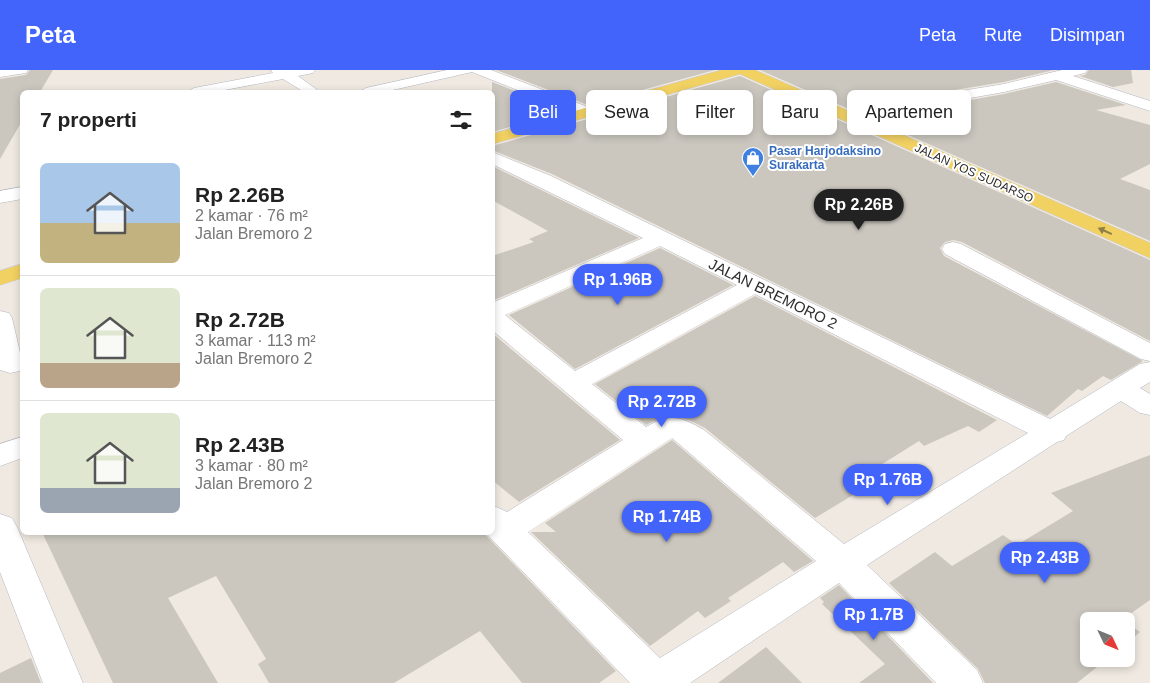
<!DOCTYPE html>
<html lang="id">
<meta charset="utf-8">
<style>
body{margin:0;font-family:Helvetica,sans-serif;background:#f2f2f2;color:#222;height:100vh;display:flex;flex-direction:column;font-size:19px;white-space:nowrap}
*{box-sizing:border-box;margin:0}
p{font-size:16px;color:#767676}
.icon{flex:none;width:28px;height:28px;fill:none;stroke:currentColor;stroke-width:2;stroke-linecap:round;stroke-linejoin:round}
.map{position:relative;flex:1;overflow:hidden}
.drawer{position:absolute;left:20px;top:20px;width:475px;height:445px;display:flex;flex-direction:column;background:#fff;border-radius:8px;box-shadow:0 2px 8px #0003}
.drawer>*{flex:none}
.hud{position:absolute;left:510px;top:20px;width:475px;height:45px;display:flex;gap:10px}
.needle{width:32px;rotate:133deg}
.tools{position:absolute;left:1080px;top:542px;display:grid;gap:10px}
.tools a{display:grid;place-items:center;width:55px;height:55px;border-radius:8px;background:#fff;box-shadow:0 2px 8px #0003;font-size:25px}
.price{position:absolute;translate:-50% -42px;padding:0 11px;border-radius:18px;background:#4264fb;color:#fff;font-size:16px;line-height:32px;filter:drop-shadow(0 1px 2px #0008)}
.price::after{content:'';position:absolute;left:50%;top:30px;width:15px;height:11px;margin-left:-8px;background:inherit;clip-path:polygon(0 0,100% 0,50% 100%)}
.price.active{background:#222;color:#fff}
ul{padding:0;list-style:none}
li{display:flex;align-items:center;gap:15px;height:125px;padding:0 20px}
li+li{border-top:1px solid #e0e0e0}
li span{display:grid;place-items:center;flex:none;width:140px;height:100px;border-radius:8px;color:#555}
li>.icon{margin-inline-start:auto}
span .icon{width:60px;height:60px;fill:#fffc;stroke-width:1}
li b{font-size:21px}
h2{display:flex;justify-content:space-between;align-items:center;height:60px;padding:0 20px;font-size:21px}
.tag{padding:0 18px;border-radius:8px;background:#fff;box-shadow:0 2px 8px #0003;font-size:18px;line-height:45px}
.tag.active{background:#4264fb;color:#fff}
header{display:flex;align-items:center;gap:30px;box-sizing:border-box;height:70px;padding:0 25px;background:#4264fb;color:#fff}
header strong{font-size:24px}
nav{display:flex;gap:28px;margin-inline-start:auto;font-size:18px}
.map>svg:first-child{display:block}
</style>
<header>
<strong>Peta</strong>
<nav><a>Peta</a><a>Rute</a><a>Disimpan</a></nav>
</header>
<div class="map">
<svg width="1150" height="613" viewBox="0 0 1150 613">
<rect width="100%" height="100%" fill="#efe9e1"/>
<g fill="#cbc7bf">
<polygon points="30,0 53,0 40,22 22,22 22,51 0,89 0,9 26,5"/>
<polygon points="496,0 715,0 588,35"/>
<polygon points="760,0 1054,0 1004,12 869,34 859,40 867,47"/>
<polygon points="1089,0 1131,0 1133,13 1113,17 1080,6 1085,5"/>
<polygon points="740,6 1150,190 1150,271 962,172 953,170 945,172 940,178 944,186 1143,291 1111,310 1103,306 1082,321 1078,319 1047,346 552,104 492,80 492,76"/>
<polygon points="492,12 567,41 492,62"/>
<polygon points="1056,12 1126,35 1096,40 1150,55 1150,94 1120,109 1150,120 1150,171 869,48 1004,24"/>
<polygon points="492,96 639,168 492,231 492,186 534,172 529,169 548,161 492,130"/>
<polygon points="660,178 733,215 575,299 509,245"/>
<polygon points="755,226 997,350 979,362 968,356 924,376 919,371 844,418 853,425 815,448 705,358 689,350 675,346 661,348 646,355 595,314"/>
<polygon points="492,263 620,370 519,432 492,410"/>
<polygon points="672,370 813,491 794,502 783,492 728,528 731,531 705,548 698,541 650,576 531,462 556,462 545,453"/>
<polygon points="1150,385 1150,530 1123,549 1126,551 1089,551 1089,589 1107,589 1077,613 985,613 978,599 889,513 935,482 952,496 1003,465 1017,475 1073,441 1051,423"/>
<polygon points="42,462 483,462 616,601 599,613 522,613 480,561 394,613 269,613 258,594 266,589 216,506 168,528 218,613 113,613"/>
<polygon points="839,515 933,613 859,613 885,594 822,534 824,532 820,528"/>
<polygon points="1126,552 1140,562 1126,574"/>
<polygon points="766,577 802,613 718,613"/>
<polygon points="31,588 41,613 0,613 0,603"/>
</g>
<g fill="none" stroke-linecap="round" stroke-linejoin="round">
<g stroke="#b4b7c1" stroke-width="1">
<g id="minor">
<polygon points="0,0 28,0 26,3 0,7"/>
<polygon points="271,0 315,0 313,3 298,6 320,22 304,22 283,9 214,22 187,22 194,18 273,3"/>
<polygon points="447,0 491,0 593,39 595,42 593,45 581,45 472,2 384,22 359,22 366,18"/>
<polygon points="1062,0 1087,0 1085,3 1073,6 1150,31 1150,41 1056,10 1004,22 869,46 861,41 869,36 1004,14"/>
<path d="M492,82L551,106L1050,349L1140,294L1150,292V312L1140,318L1150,324V345L1140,343L1121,331L1066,366L1064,370L1057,372L867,495L977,600L983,613H936L839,513L690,613H630L485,462H492V435L507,442L623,370L492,260V233L643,168L492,94ZM660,176L737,215L575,301L505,245ZM755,224L1028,363L844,474L704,360C680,346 670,343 646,357L592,314ZM672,368L816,491L660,588L528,462Z"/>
<polygon points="22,117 22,129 0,133 0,121"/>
<polygon points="953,172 961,174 1150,273 1150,291 1141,289 945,184 942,179 945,174"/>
<polygon points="0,241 9,243 12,248 22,291 20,301 10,303 0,300"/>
<polygon points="22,367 22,388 0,396 0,374"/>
<polygon points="0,444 12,448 17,457 83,613 43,613 0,502"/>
</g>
</g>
<g stroke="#c9c9c9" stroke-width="1">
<g id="major">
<polygon points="722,0 755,0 1150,173 1150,188 740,4 492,74 492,64"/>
<polygon points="22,194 22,208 0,215 0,201"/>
</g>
</g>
<use href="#minor" fill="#fff" fill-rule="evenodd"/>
<use href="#major" fill="#f2d163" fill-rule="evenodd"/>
</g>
<defs><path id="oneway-solid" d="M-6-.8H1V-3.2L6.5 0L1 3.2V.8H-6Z" transform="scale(1.25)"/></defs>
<use fill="#908048" href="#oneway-solid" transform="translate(1105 161) rotate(-156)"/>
<defs>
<g id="shop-pin" transform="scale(1.125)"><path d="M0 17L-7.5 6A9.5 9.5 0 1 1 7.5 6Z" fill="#3f7fe0" stroke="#fff"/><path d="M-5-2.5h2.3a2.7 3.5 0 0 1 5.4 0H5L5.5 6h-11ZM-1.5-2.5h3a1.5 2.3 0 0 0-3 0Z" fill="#fff"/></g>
</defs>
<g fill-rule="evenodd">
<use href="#shop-pin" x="753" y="88"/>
</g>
<g text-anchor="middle" stroke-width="4" stroke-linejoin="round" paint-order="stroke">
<g font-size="12" font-weight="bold" fill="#366cbe" stroke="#fff" text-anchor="start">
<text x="769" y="85">Pasar Harjodaksino<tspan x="769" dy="14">Surakarta</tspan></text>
</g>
<g font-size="12" fill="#2e2e2e" stroke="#fff">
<text transform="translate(974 103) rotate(24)" y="4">JALAN YOS SUDARSO</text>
</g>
<g font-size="15" fill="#2e2e2e" stroke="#fff">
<text transform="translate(773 224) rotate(26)" y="5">JALAN BREMORO 2</text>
</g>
</g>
</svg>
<div class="tools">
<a><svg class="needle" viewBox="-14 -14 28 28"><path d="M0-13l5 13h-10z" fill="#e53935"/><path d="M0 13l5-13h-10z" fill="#767676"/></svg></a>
</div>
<b class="price active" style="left:859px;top:161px">Rp 2.26B</b>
<b class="price" style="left:618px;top:236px">Rp 1.96B</b>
<b class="price" style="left:662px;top:358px">Rp 2.72B</b>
<b class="price" style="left:888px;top:436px">Rp 1.76B</b>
<b class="price" style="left:667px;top:473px">Rp 1.74B</b>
<b class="price" style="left:1045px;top:514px">Rp 2.43B</b>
<b class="price" style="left:874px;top:571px">Rp 1.7B</b>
<div class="hud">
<a class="tag active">Beli</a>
<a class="tag">Sewa</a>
<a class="tag">Filter</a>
<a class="tag">Baru</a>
<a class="tag">Apartemen</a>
</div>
<section class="drawer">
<h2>7 properti<svg class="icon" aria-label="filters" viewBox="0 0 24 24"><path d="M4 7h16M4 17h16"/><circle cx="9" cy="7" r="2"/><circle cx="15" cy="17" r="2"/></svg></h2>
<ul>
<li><span style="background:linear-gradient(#a9c7e8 60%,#c2b280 0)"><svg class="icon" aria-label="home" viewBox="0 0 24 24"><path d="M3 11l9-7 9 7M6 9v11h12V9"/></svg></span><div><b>Rp 2.26B</b><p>2 kamar · 76 m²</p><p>Jalan Bremoro 2</p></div></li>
<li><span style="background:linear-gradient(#dfe7d0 75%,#b9a48a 0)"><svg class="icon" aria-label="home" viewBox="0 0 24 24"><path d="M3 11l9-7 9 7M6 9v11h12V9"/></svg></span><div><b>Rp 2.72B</b><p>3 kamar · 113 m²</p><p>Jalan Bremoro 2</p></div></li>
<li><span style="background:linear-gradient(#dfe7d0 75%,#9aa5b1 0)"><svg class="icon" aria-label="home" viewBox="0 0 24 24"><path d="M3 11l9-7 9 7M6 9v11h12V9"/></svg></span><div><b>Rp 2.43B</b><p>3 kamar · 80 m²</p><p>Jalan Bremoro 2</p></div></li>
</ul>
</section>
</div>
